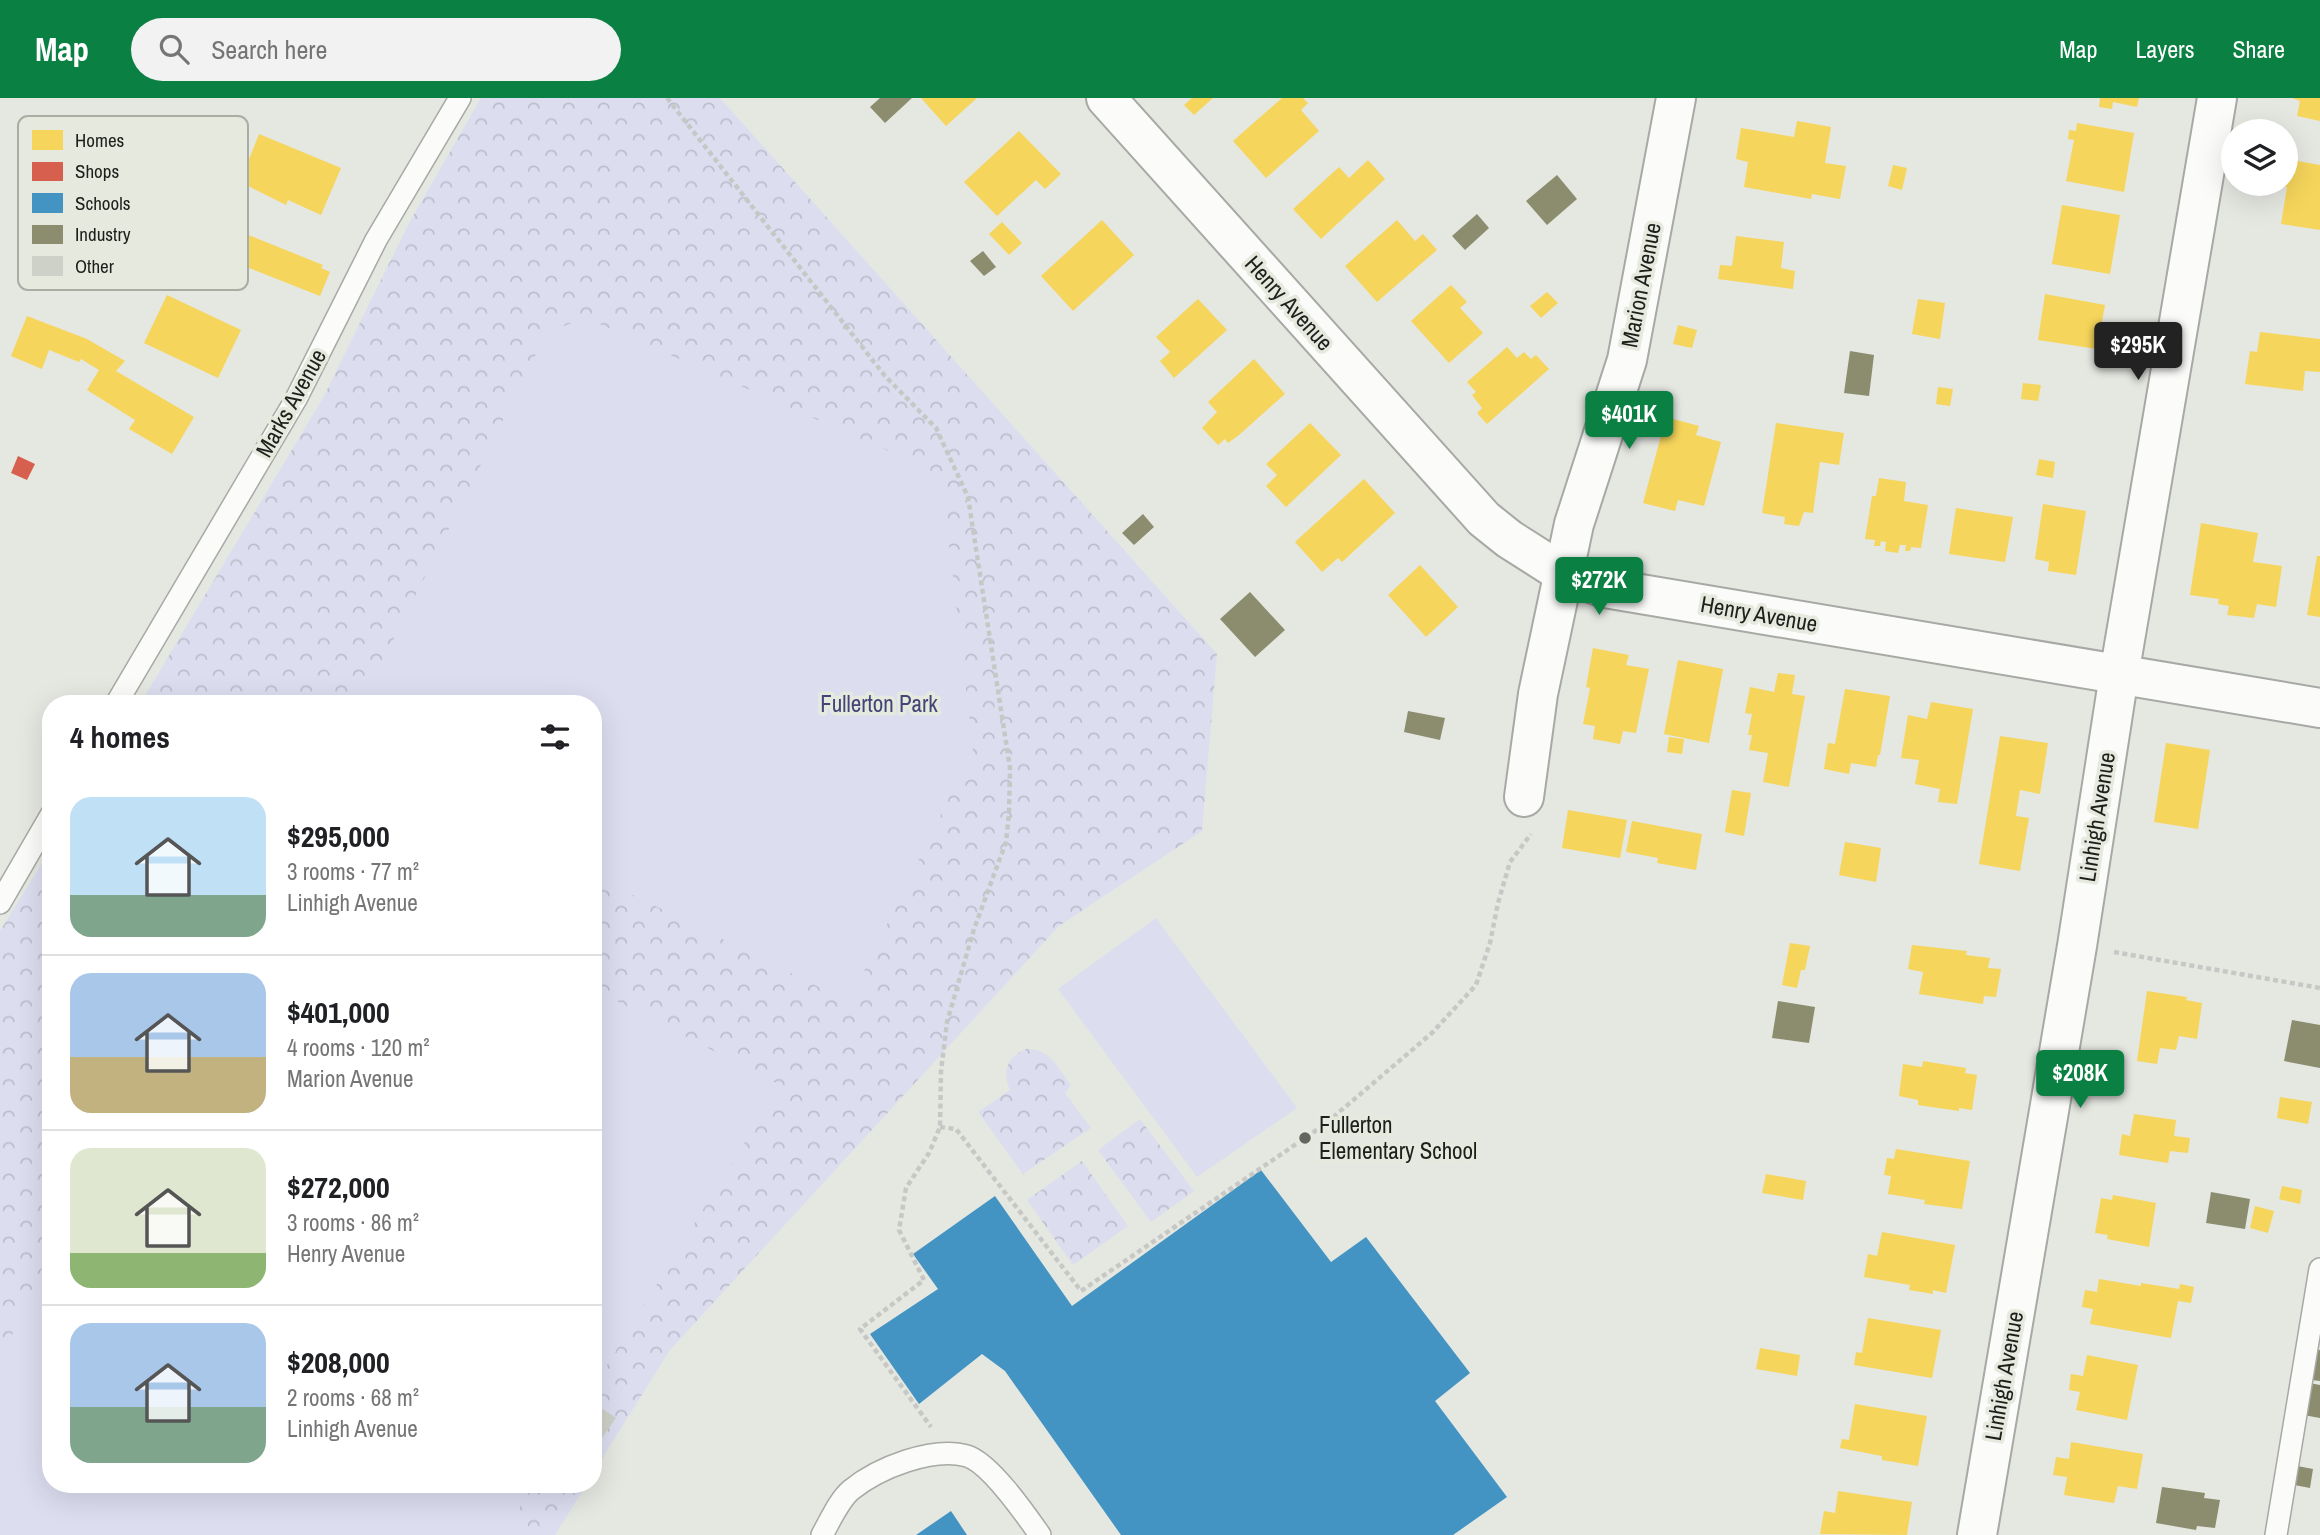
<!DOCTYPE html>
<meta charset="utf-8">
<style>
body{margin:0;font-family:"Archivo Narrow",sans-serif;background:#f2f2f2;color:#202124;height:100vh;display:flex;flex-direction:column;font-size:26px;white-space:nowrap}
*{box-sizing:border-box;margin:0}
p{font-size:23px;color:#757577}
.icon{flex:none;width:38px;height:38px;fill:none;stroke:currentColor;stroke-width:2;stroke-linecap:round;stroke-linejoin:round}
.map{position:relative;flex:1;overflow:hidden}
.side{position:absolute;left:42px;top:597px;width:560px;height:798px;display:flex;flex-direction:column;background:#fff;border-radius:28px;box-shadow:0 7px 28px #0002}
.side>*{flex:none}
.tools{position:absolute;left:2221px;top:21px;display:grid;gap:14px}
.tools a{display:grid;place-items:center;width:77px;height:77px;border-radius:50%;background:#fff;box-shadow:0 7px 28px #0002;font-size:35px}
.price{position:absolute;translate:-50% -60px;padding:0 16px;border-radius:7px;background:#0b8043;color:#fff;font-size:23px;line-height:46px;filter:drop-shadow(0 2px 4px #0008)}
.price::after{content:'';position:absolute;left:50%;top:42px;width:21px;height:16px;margin-left:-10px;background:inherit;clip-path:polygon(0 0,100% 0,50% 100%)}
.price.on{background:#222;color:#fff}
ul{padding:0;list-style:none}
li{display:flex;align-items:center;gap:21px;height:175px;padding:0 28px}
li+li{border-top:2px solid #e0e0e0}
li span{display:grid;place-items:center;flex:none;width:196px;height:140px;border-radius:21px;color:#555}
li>.icon{margin-inline-start:auto}
span .icon{width:84px;height:84px;fill:#fffc;stroke-width:1}
li b{font-size:30px}
h2{display:flex;justify-content:space-between;align-items:center;height:84px;padding:0 28px;font-size:30px}
header{display:flex;align-items:center;gap:42px;box-sizing:border-box;height:98px;padding:0 35px;background:#0b8043;color:#fff}
header strong{font-size:33px}
nav{display:flex;gap:38px;margin-inline-start:auto;font-size:24px}
.search{width:490px;height:63px;background:#f2f2f2;display:flex;align-items:center;gap:18px;box-sizing:border-box;padding:0 24px;border-radius:38px;color:#757577;font-size:26px}
.map>svg:first-child{display:block}
</style>
<header>
<strong>Map</strong>
<div class="search"><svg class="icon" aria-label="search" viewBox="0 0 24 24"><circle cx="10" cy="10" r="6"/><path d="M15 15l6 6"/></svg>Search here</div>
<nav><a>Map</a><a>Layers</a><a>Share</a></nav>
</header>
<div class="map">
<svg width="2320" height="1437" viewBox="0 0 2320 1437">
<defs>
<pattern id="forest-crowns" width="20" height="18" patternUnits="userSpaceOnUse" patternTransform="scale(1.75)"><rect width="20" height="18" fill="#dcdef0"/><path d="M2 6a3 3 0 1 1 6 0M12 15a3 3 0 1 1 6 0" fill="none" stroke="#bcbecd"/></pattern>
</defs>
<rect width="100%" height="100%" fill="#e5e7e1"/>
<g fill="url(#forest-crowns)">
<polygon points="481,0 720,0 1217,556 1202,733 1059,828 670,1252 593,1375 593,606 140,606 324,298 409,125"/>
<polygon points="51,751 51,1386 587,1386 555,1437 0,1437 0,833"/>
<path d="M1026,951C1049,950 1058,969 1071,987L1065,995L1091,1030L1023,1076L978,1014L1010,992C1002,974 1007,959 1026,951Z"/>
<polygon points="1140,1021 1194,1093 1151,1124 1098,1052"/>
<polygon points="1082,1063 1128,1128 1073,1167 1027,1102"/>
</g>
<g fill="#dcdef0">
<polygon points="586,220 927,370 943,394 973,651 849,904 593,777 593,606 362,605 547,234"/>
<polygon points="1156,820 1297,1010 1197,1079 1058,891"/>
<polygon points="593,891 780,987 593,1290"/>
<polygon points="51,1150 51,1386 534,1386 503,1437 0,1437 0,1264"/>
</g>
<g fill="#f6d55c">
<polygon points="921,0 977,0 946,28"/>
<polygon points="1192,0 1213,0 1194,17 1184,7"/>
<polygon points="1282,0 1303,0 1308,5 1301,12 1319,33 1266,80 1233,43"/>
<polygon points="2100,0 2139,0 2137,9 2113,4 2112,11 2099,9"/>
<polygon points="2292,0 2320,0 2320,23 2297,18 2300,3"/>
<polygon points="1797,23 1831,29 1825,65 1846,68 1840,101 1812,96 1811,101 1744,89 1748,64 1736,61 1741,30 1794,39"/>
<polygon points="2077,25 2134,35 2124,94 2066,83 2074,42 2068,41 2069,32 2076,33"/>
<polygon points="1019,33 1061,76 1045,91 1036,82 997,118 964,84"/>
<polygon points="259,36 341,70 321,117 288,102 286,107 240,84"/>
<polygon points="2286,61 2320,67 2320,132 2281,126 2287,89 2276,86 2286,86"/>
<polygon points="1368,62 1385,81 1321,141 1293,111 1339,69 1349,80"/>
<polygon points="1893,67 1907,70 1902,92 1888,88"/>
<polygon points="2062,107 2120,117 2110,176 2052,166"/>
<polygon points="1102,122 1134,157 1073,213 1041,178"/>
<polygon points="1397,122 1415,143 1423,136 1437,152 1377,204 1345,168"/>
<polygon points="1002,124 1022,145 1009,157 989,136"/>
<polygon points="246,136 323,167 321,170 330,174 320,198 234,164"/>
<polygon points="1736,138 1784,144 1781,170 1795,173 1793,191 1718,181 1720,167 1732,168"/>
<polygon points="1451,187 1467,204 1460,210 1483,235 1449,265 1411,223"/>
<polygon points="1547,194 1558,205 1541,220 1530,208"/>
<polygon points="2045,196 2105,207 2097,251 2038,242"/>
<polygon points="167,197 241,232 218,280 144,245"/>
<polygon points="1198,201 1227,232 1174,280 1160,263 1170,254 1156,239"/>
<polygon points="1918,201 1945,205 1940,241 1912,236"/>
<polygon points="27,218 87,241 125,263 116,273 194,319 172,356 129,331 135,322 87,292 99,272 81,261 79,264 49,252 42,271 11,258"/>
<polygon points="1678,227 1697,232 1692,250 1673,246"/>
<polygon points="2260,234 2320,241 2320,274 2305,273 2303,293 2245,286 2250,253 2257,254"/>
<polygon points="1507,249 1517,260 1524,254 1531,261 1536,257 1549,271 1487,326 1477,315 1482,310 1472,297 1476,294 1467,284"/>
<polygon points="1254,261 1285,296 1239,337 1228,345 1225,341 1218,347 1202,330 1217,314 1208,304"/>
<polygon points="2023,285 2041,287 2038,303 2021,301"/>
<polygon points="1938,289 1953,291 1950,308 1936,306"/>
<polygon points="1666,319 1699,328 1696,337 1721,344 1704,408 1678,402 1675,413 1643,405"/>
<polygon points="1310,325 1341,357 1286,409 1266,388 1277,377 1266,366"/>
<polygon points="1776,325 1844,335 1839,367 1820,364 1813,415 1804,414 1799,428 1784,426 1785,419 1762,415"/>
<polygon points="2039,361 2055,364 2053,380 2036,377"/>
<polygon points="1879,380 1906,384 1904,403 1928,407 1921,450 1911,449 1910,453 1905,453 1906,447 1900,447 1898,455 1885,453 1886,444 1881,443 1880,448 1874,448 1875,442 1865,441 1872,398 1876,398"/>
<polygon points="1364,381 1395,415 1342,464 1338,460 1322,474 1295,444"/>
<polygon points="2043,406 2086,413 2076,477 2048,473 2049,464 2035,461"/>
<polygon points="1956,410 2013,419 2005,464 1949,456"/>
<polygon points="2201,425 2258,435 2253,464 2282,468 2276,509 2257,506 2254,520 2227,517 2229,508 2218,506 2219,501 2190,497"/>
<polygon points="2317,458 2320,458 2320,519 2307,517"/>
<polygon points="1420,467 1458,509 1426,539 1388,497"/>
<polygon points="1593,550 1629,557 1626,567 1649,571 1636,635 1623,633 1620,646 1593,641 1595,628 1583,626 1590,590 1586,589"/>
<polygon points="1678,562 1723,571 1709,645 1664,636"/>
<polygon points="1778,575 1795,577 1792,596 1805,598 1789,689 1763,684 1768,655 1749,652 1752,637 1748,637 1752,616 1745,615 1750,589 1774,594"/>
<polygon points="1845,591 1890,598 1880,657 1878,657 1876,669 1851,665 1849,676 1824,671 1828,645 1835,646"/>
<polygon points="1931,604 1973,611 1957,706 1938,704 1940,691 1915,686 1919,662 1901,660 1908,617 1927,621"/>
<polygon points="2000,638 2048,645 2040,696 2020,692 2016,718 2029,720 2020,773 1979,766"/>
<polygon points="1669,639 1684,641 1682,656 1667,654"/>
<polygon points="2166,645 2210,652 2198,731 2154,724"/>
<polygon points="1732,692 1751,695 1744,738 1725,734"/>
<polygon points="1568,712 1627,722 1620,760 1562,750"/>
<polygon points="1632,723 1702,736 1696,772 1657,765 1658,760 1626,754"/>
<polygon points="1845,744 1881,750 1876,784 1839,777"/>
<polygon points="1790,845 1810,848 1805,872 1801,872 1797,890 1782,887"/>
<polygon points="1912,847 1967,853 1966,857 1990,860 1988,870 2001,871 1996,899 1984,898 1983,906 1919,896 1923,874 1908,871"/>
<polygon points="2147,893 2187,899 2186,902 2202,905 2197,941 2179,938 2176,952 2160,950 2157,966 2137,963"/>
<polygon points="1923,963 1966,970 1965,975 1977,977 1972,1012 1959,1010 1959,1013 1918,1007 1918,1002 1899,998 1903,966 1922,969"/>
<polygon points="2280,999 2312,1004 2308,1026 2277,1020"/>
<polygon points="2134,1016 2176,1022 2174,1038 2190,1040 2188,1055 2170,1053 2168,1065 2119,1057 2122,1036 2130,1038"/>
<polygon points="1896,1051 1970,1063 1962,1111 1924,1106 1925,1102 1888,1096 1891,1078 1884,1077 1887,1060 1894,1061"/>
<polygon points="1766,1076 1806,1083 1803,1102 1762,1095"/>
<polygon points="2282,1088 2302,1092 2300,1106 2279,1101"/>
<polygon points="2113,1097 2156,1105 2149,1149 2107,1141 2108,1137 2095,1135 2101,1100 2112,1102"/>
<polygon points="2255,1108 2274,1113 2268,1135 2250,1130"/>
<polygon points="1882,1134 1955,1147 1946,1195 1933,1192 1933,1196 1909,1192 1910,1187 1864,1179 1868,1156 1877,1158"/>
<polygon points="2099,1181 2141,1188 2141,1185 2179,1191 2180,1186 2194,1189 2191,1205 2178,1203 2171,1240 2090,1226 2093,1211 2082,1209 2085,1192 2097,1194"/>
<polygon points="1868,1220 1941,1232 1932,1280 1854,1267 1856,1254 1862,1255"/>
<polygon points="1760,1250 1800,1257 1797,1278 1756,1271"/>
<polygon points="2087,1257 2138,1267 2127,1322 2076,1312 2080,1294 2069,1292 2071,1276 2083,1278"/>
<polygon points="1855,1306 1927,1318 1918,1368 1882,1362 1882,1358 1840,1350 1842,1341 1849,1342"/>
<polygon points="2071,1344 2143,1356 2137,1391 2118,1388 2114,1405 2064,1397 2067,1379 2053,1377 2056,1359 2069,1361"/>
<polygon points="1838,1393 1912,1404 1907,1437 1820,1436 1824,1413 1835,1415"/>
</g>
<polygon fill="#d6604d" points="18,358 35,366 27,382 11,375"/>
<g fill="#4393c3">
<polygon points="1261,1072 1331,1164 1366,1139 1470,1275 1435,1303 1507,1399 1453,1437 1121,1437 1005,1273 982,1256 919,1306 870,1236 938,1191 913,1156 995,1098 1072,1208"/>
<polygon points="951,1413 967,1437 916,1437"/>
</g>
<g fill="#8c8c6e">
<polygon points="880,0 912,0 885,25 870,9"/>
<polygon points="1557,77 1577,101 1547,127 1526,103"/>
<polygon points="1477,116 1489,130 1465,152 1452,138"/>
<polygon points="983,153 996,169 984,178 970,163"/>
<polygon points="1850,253 1874,257 1869,298 1844,295"/>
<polygon points="1143,416 1154,429 1134,447 1122,435"/>
<polygon points="1250,494 1285,532 1255,559 1220,521"/>
<polygon points="1408,613 1445,620 1440,642 1404,634"/>
<polygon points="1778,903 1815,909 1809,945 1772,940"/>
<polygon points="2292,922 2320,927 2320,970 2284,963"/>
<polygon points="2211,1094 2250,1101 2245,1131 2206,1125"/>
<polygon points="2314,1251 2320,1252 2320,1283 2311,1282"/>
<polygon points="2304,1284 2320,1287 2320,1320 2298,1316"/>
<polygon points="2292,1367 2313,1371 2310,1390 2289,1386"/>
<polygon points="2162,1389 2205,1395 2204,1400 2220,1402 2215,1430 2197,1428 2196,1432 2156,1425"/>
</g>
<polygon fill="#ced1c7" points="594,1305 616,1320 595,1350 593,1349"/>
<g fill="none" stroke-linecap="round" stroke-linejoin="round">
<g stroke="#a7a9a4" stroke-width="24">
<g id="lane">
<polyline points="116,606 296,301 376,142 460,0"/>
<polyline points="0,805 51,717"/>
<path d="M822,1437C830,1423 839,1402 851,1392C878,1370 933,1348 967,1358C990,1365 1026,1417 1040,1437"/>
<polyline points="2276,1437 2320,1171"/>
</g>
</g>
<g stroke="#a7a9a4" stroke-width="42">
<g id="street">
<polyline points="1106,0 1484,421 1509,441 1564,476 1605,490 2320,610"/>
<polyline points="1524,699 1538,596 1574,426 1627,262 1676,0"/>
<polyline points="1977,1437 2077,848 2119,577 2217,0"/>
</g>
</g>
<g stroke="#c7c8c5" stroke-width="4.5" stroke-dasharray="5 3.5" stroke-linecap="butt">
<polyline points="667,0 885,278 936,330 968,399 1010,670 1009,716 1006,744 974,831 947,924 941,973 940,1029 929,1055 906,1090 899,1132 924,1182 860,1231 931,1329"/>
<polyline points="2114,854 2320,890"/>
<polyline points="940,1029 956,1031 1081,1193 1324,1027 1432,935 1476,887 1490,845 1498,805 1510,764 1531,736"/>
</g>
<use href="#lane" stroke="#fbfbfa" stroke-width="21"/>
<use href="#street" stroke="#fbfbfa" stroke-width="38"/>
</g>
<circle fill="#646560" stroke="#e6eade" stroke-width="2.5" cx="1305" cy="1040" r="7"/>
<g text-anchor="middle" stroke-width="7" stroke-linejoin="round" paint-order="stroke">
<g font-size="23" fill="#1e1f1b" stroke="#e6eade">
<text transform="translate(1641 187) rotate(-79)" y="8">Marion Avenue</text>
<text transform="translate(1289 205) rotate(48)" y="8">Henry Avenue</text>
<text transform="translate(291 305) rotate(-61)" y="8">Marks Avenue</text>
<text transform="translate(1759 516) rotate(10)" y="8">Henry Avenue</text>
<text transform="translate(2097 719) rotate(-81)" y="8">Linhigh Avenue</text>
<text transform="translate(2004 1278) rotate(-80)" y="8">Linhigh Avenue</text>
</g>
<g font-size="23" fill="#434477" stroke="#e6eade">
<text x="879" y="614">Fullerton Park</text>
</g>
<g font-size="23" fill="#1e1f1b" stroke="#e6eade" text-anchor="start">
<text x="1319" y="1035">Fullerton<tspan x="1319" dy="26">Elementary School</tspan></text>
</g>
</g>
<rect x="18" y="18" width="230" height="174" rx="10" fill="#e6eade" stroke="#aaada4" stroke-width="2"/>
<rect x="32" y="32" width="31" height="20" fill="#f6d55c"/>
<rect x="32" y="64" width="31" height="19" fill="#d6604d"/>
<rect x="32" y="95" width="31" height="20" fill="#4393c3"/>
<rect x="32" y="127" width="31" height="19" fill="#8c8c6e"/>
<rect x="32" y="158" width="31" height="20" fill="#ced1c7"/>
<g font-size="19" fill="#1e1f1b">
<text x="75" y="49">Homes</text>
<text x="75" y="80">Shops</text>
<text x="75" y="112">Schools</text>
<text x="75" y="143">Industry</text>
<text x="75" y="175">Other</text>
</g>
</svg>
<div class="tools">
<a><svg class="icon" aria-label="layers" viewBox="0 0 24 24"><path d="M12 4l9 5-9 5-9-5zM3 14l9 5 9-5"/></svg></a>
</div>
<b class="price on" style="left:2138px;top:284px">$295K</b>
<b class="price" style="left:1629px;top:353px">$401K</b>
<b class="price" style="left:1599px;top:519px">$272K</b>
<b class="price" style="left:2080px;top:1012px">$208K</b>
<section class="side">
<h2>4 homes<svg class="icon" aria-label="filters" viewBox="0 0 24 24"><path d="M4 7h16M4 17h16"/><circle cx="9" cy="7" r="2"/><circle cx="15" cy="17" r="2"/></svg></h2>
<ul>
<li><span style="background:linear-gradient(#bfe0f5 70%,#7fa58c 0)"><svg class="icon" aria-label="home" viewBox="0 0 24 24"><path d="M3 11l9-7 9 7M6 9v11h12V9"/></svg></span><div><b>$295,000</b><p>3 rooms · 77 m²</p><p>Linhigh Avenue</p></div></li>
<li><span style="background:linear-gradient(#a9c7e8 60%,#c2b280 0)"><svg class="icon" aria-label="home" viewBox="0 0 24 24"><path d="M3 11l9-7 9 7M6 9v11h12V9"/></svg></span><div><b>$401,000</b><p>4 rooms · 120 m²</p><p>Marion Avenue</p></div></li>
<li><span style="background:linear-gradient(#dfe7d0 75%,#8fb573 0)"><svg class="icon" aria-label="home" viewBox="0 0 24 24"><path d="M3 11l9-7 9 7M6 9v11h12V9"/></svg></span><div><b>$272,000</b><p>3 rooms · 86 m²</p><p>Henry Avenue</p></div></li>
<li><span style="background:linear-gradient(#a9c7e8 60%,#7fa58c 0)"><svg class="icon" aria-label="home" viewBox="0 0 24 24"><path d="M3 11l9-7 9 7M6 9v11h12V9"/></svg></span><div><b>$208,000</b><p>2 rooms · 68 m²</p><p>Linhigh Avenue</p></div></li>
</ul>
</section>
</div>
